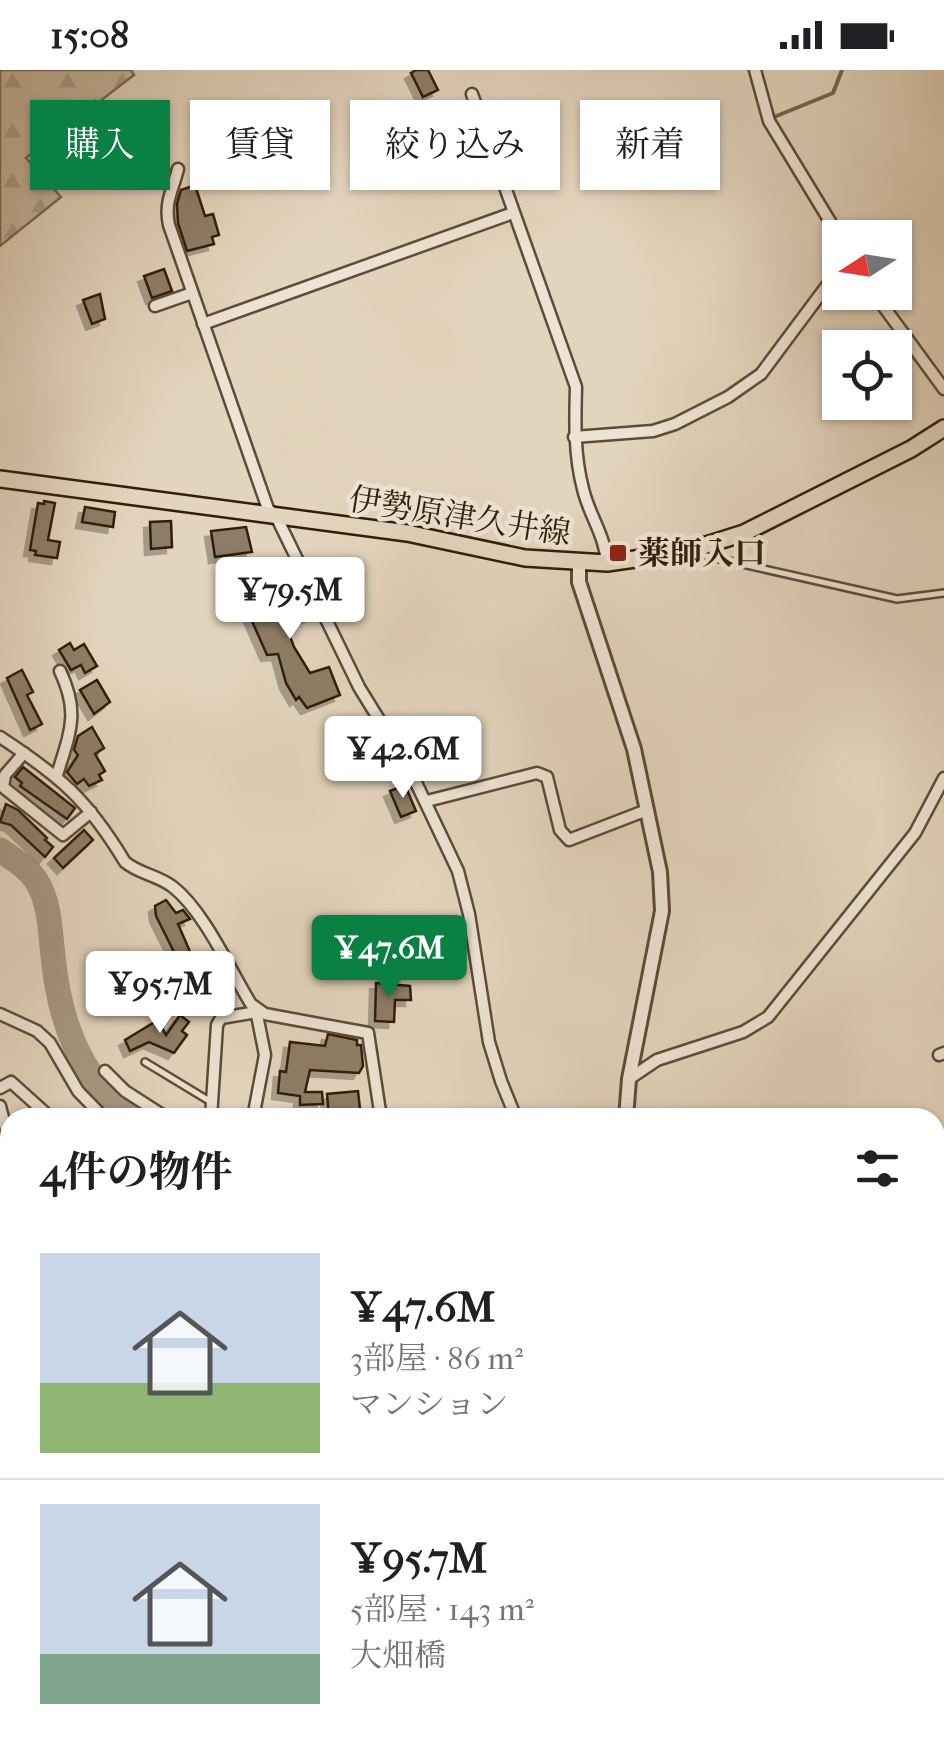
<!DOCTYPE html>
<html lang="ja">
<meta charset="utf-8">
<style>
body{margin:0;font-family:"IM FELL French Canon","Noto Serif JP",serif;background:#f6f6f6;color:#202124;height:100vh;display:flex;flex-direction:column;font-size:38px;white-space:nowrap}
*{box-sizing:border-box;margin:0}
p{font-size:32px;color:#757577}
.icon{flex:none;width:55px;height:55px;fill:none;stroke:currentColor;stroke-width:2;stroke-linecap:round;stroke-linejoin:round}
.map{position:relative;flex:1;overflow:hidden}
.side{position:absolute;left:0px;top:1038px;width:945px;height:642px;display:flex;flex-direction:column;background:#fff;border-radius:30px 30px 0 0;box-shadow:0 2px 8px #0004}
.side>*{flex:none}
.banner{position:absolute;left:30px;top:30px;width:885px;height:90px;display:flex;gap:20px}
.needle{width:65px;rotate:258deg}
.fabs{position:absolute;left:822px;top:150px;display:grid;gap:20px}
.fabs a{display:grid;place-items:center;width:90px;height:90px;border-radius:0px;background:#fff;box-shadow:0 2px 8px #0004;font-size:50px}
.price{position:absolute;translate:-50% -85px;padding:0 22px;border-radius:10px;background:#fff;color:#222;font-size:32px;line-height:65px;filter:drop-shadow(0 2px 5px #0008)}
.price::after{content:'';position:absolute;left:50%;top:60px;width:30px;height:22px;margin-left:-15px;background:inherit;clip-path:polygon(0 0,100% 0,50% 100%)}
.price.current{background:#0b8043;color:#fff}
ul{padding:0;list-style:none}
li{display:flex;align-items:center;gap:30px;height:250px;padding:0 40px}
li+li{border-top:2px solid #e0e0e0}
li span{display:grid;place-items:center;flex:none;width:280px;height:200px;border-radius:0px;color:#555}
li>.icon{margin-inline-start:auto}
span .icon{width:120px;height:120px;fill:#fffc;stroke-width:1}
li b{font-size:42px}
h2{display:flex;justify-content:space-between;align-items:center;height:120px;padding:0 40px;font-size:42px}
.pill{padding:0 35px;border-radius:0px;background:#fff;box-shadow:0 2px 8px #0004;font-size:35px;line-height:90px}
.pill.current{background:#0b8043;color:#fff}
.status{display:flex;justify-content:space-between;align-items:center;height:70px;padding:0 50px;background:#fff;direction:ltr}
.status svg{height:28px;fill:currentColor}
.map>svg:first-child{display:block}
</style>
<div class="status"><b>15:08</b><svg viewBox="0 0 49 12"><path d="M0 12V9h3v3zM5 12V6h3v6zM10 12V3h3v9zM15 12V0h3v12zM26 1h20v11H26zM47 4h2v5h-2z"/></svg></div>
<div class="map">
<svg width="944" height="1679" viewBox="0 0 944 1679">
<defs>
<pattern id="forest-firs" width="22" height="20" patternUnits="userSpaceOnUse" patternTransform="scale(2.5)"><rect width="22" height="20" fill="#c5b59e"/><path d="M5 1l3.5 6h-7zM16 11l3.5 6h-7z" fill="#aa9b87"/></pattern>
<filter id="shadow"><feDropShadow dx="-6" dy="6" stdDeviation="0" flood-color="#0004"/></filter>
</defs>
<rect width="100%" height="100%" fill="#e3d4bd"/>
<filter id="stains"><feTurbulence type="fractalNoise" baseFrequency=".002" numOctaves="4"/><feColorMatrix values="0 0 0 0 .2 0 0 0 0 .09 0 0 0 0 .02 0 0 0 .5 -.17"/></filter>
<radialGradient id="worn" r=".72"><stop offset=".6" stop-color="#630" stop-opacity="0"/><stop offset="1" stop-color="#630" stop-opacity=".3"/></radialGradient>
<polygon fill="url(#forest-firs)" stroke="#7b6a52" stroke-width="2.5" points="0,0 131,0 134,5 26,88 61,127 0,176"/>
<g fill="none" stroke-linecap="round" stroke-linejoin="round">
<polyline stroke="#77664f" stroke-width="4" points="774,47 833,23 842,0"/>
<g stroke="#a6967f" stroke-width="25">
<path d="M0,780C13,789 27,797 36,810C50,832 50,860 53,886C59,948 80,1013 136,1048"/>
<polyline points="557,1670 558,1679"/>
</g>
</g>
<g fill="#8e7d66" stroke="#311e07" stroke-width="2.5" filter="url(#shadow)">
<polygon points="416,0 428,0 438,20 423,27 411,3"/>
<polygon points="656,35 658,40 661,39 666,67 646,74 636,41"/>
<polygon points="195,115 205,146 213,144 219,165 212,167 214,174 187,181 178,153 177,134 181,120"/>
<polygon points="164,199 172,221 152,228 144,206"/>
<polygon points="100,224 105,249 92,254 83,230"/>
<polygon points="44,431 55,433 48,470 60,472 57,488 35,485 36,481 30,480 38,433 44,434"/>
<polygon points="85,437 115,442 113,457 82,452"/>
<polygon points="171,451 172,477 151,479 150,452"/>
<polygon points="246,457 252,482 215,487 211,461"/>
<polygon points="298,511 314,544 286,556 294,577 310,603 329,597 340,625 307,638 299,627 296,630 286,613 278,584 267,585 244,533"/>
<polygon points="70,573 74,580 84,574 97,596 85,603 81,595 71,600 59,580"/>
<polygon points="22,600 33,622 27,625 42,654 30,660 7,608"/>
<polygon points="97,610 110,632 94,644 80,620"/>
<polygon points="92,657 104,678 95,684 105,701 99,705 102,710 89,716 84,709 77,714 67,702 78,685 74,680 78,666"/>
<polygon points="23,697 75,738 67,749 20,716 22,713 15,707"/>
<polygon points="405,715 416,741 401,747 390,721"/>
<polygon points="6,734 18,740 47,768 45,770 53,777 45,787 11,755 0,752"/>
<polygon points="84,760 93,770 63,798 54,788"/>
<polygon points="166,830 176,843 183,840 190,849 178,854 191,884 178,890 156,846 155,836"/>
<polygon points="376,913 410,916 411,930 395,930 394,952 375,951"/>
<polygon points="180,945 189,952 182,961 187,965 174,983 149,972 130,981 125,970 158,950 166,965"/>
<polygon points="328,964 357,970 357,975 361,975 363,996 359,1003 310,1000 305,1022 322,1022 323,1034 300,1035 300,1026 278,1023 280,1001 286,1002 290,972 325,976"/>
<polygon points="358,1021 361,1047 329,1048 327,1024"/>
</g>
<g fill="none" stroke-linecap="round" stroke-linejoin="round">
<g stroke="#5e4c34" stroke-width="10">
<g id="service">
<polyline points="700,481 702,485 897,529 944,523"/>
<polyline points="145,992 211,1032"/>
</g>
</g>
<g stroke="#5e4c34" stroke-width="15">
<g id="minor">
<polyline points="755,0 769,51 840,168"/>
<path d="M472,24L576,317C575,351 574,385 583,419C589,445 605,465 607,493"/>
<path d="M178,99C173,119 164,133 169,155L268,439L276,446L359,617L410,700L458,801L469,844L489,972L501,1011L516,1048"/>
<polyline points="873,222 944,319"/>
<polyline points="155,236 192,223"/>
<polyline points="203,254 513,143"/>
<polyline points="574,367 653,361 675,354 728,327 761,304 840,198"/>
<path d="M0,667C61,707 87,729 125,792C139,804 158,805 173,817C204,841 230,900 251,934L265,944L368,963L381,1048"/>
<polyline points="24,683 5,705 3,717 63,765 91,742"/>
<path d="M57,705C70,662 80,643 60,601"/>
<polyline points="427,731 537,703 547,707 560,760 569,770 647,740"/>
<polyline points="0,944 37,961 50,973 78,1021 104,1048"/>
<polyline points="939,985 944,983"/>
<polyline points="105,1001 125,1021 167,1048"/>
<polyline points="629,1009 657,990 743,962 768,947 915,763 944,708"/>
<polyline points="0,1018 11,1012 51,1048"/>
<polyline points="0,1036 10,1075"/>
<polyline points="211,1048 217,955 221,948 257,942"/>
<polyline points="253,1048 265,985 256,940"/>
<polyline points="0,1153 10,1152"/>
<polyline points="935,1158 944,1160"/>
<polyline points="0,1597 10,1592"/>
<polyline points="136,1670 139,1679"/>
</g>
</g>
<g stroke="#5e4c34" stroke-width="18">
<g id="tertiary">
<polyline points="579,493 579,512 634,679 660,802 662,841 629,1009 626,1048"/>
<polyline points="500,1679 503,1670"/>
</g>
</g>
<g stroke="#311e07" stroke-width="20">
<polyline id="primary" points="0,409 407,463 525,488 607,493 684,482 744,463 911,379 944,358"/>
</g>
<use href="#service" stroke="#ede3d4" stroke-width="5"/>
<use href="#minor" stroke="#ede3d4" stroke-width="10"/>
<use href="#tertiary" stroke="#ede3d4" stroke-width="12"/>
<use href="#primary" stroke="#e3d4bd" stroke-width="15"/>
</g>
<rect fill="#8f2418" stroke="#ede3d4" stroke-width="4" x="608" y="473" width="20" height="20" rx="5"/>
<g text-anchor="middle" stroke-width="9" stroke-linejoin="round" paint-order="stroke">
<g font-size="32" fill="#311e07" stroke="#ede3d4">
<text transform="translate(460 446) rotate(9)" y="11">伊勢原津久井線</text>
</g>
<g font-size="32" font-weight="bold" fill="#311e07" stroke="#ede3d4" text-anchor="start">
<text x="638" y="494">薬師入口</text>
</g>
</g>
<rect width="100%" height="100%" filter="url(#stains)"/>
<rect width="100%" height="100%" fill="url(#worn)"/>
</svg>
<div class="fabs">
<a><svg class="needle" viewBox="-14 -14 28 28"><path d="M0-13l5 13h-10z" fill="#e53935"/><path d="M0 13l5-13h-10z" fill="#757577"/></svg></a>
<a><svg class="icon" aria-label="locate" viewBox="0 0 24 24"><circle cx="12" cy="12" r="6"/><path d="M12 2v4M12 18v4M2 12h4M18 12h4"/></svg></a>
</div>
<b class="price" style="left:290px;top:572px">¥79.5M</b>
<b class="price" style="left:403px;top:731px">¥42.6M</b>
<b class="price current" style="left:389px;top:930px">¥47.6M</b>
<b class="price" style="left:160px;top:966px">¥95.7M</b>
<div class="banner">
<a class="pill current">購入</a>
<a class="pill">賃貸</a>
<a class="pill">絞り込み</a>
<a class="pill">新着</a>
</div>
<section class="side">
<h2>4件の物件<svg class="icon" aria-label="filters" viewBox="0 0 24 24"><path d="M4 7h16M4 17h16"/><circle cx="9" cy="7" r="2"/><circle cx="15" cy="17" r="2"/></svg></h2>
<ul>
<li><span style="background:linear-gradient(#c9d6e8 65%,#8fb573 0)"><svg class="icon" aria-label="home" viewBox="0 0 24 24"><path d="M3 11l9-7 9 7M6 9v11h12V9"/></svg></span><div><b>¥47.6M</b><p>3部屋 · 86 m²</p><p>マンション</p></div></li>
<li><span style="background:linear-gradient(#c9d6e8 75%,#7fa58c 0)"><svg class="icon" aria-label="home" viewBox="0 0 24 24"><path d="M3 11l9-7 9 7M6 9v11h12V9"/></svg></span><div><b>¥95.7M</b><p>5部屋 · 143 m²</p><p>大畑橋</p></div></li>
</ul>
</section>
</div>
